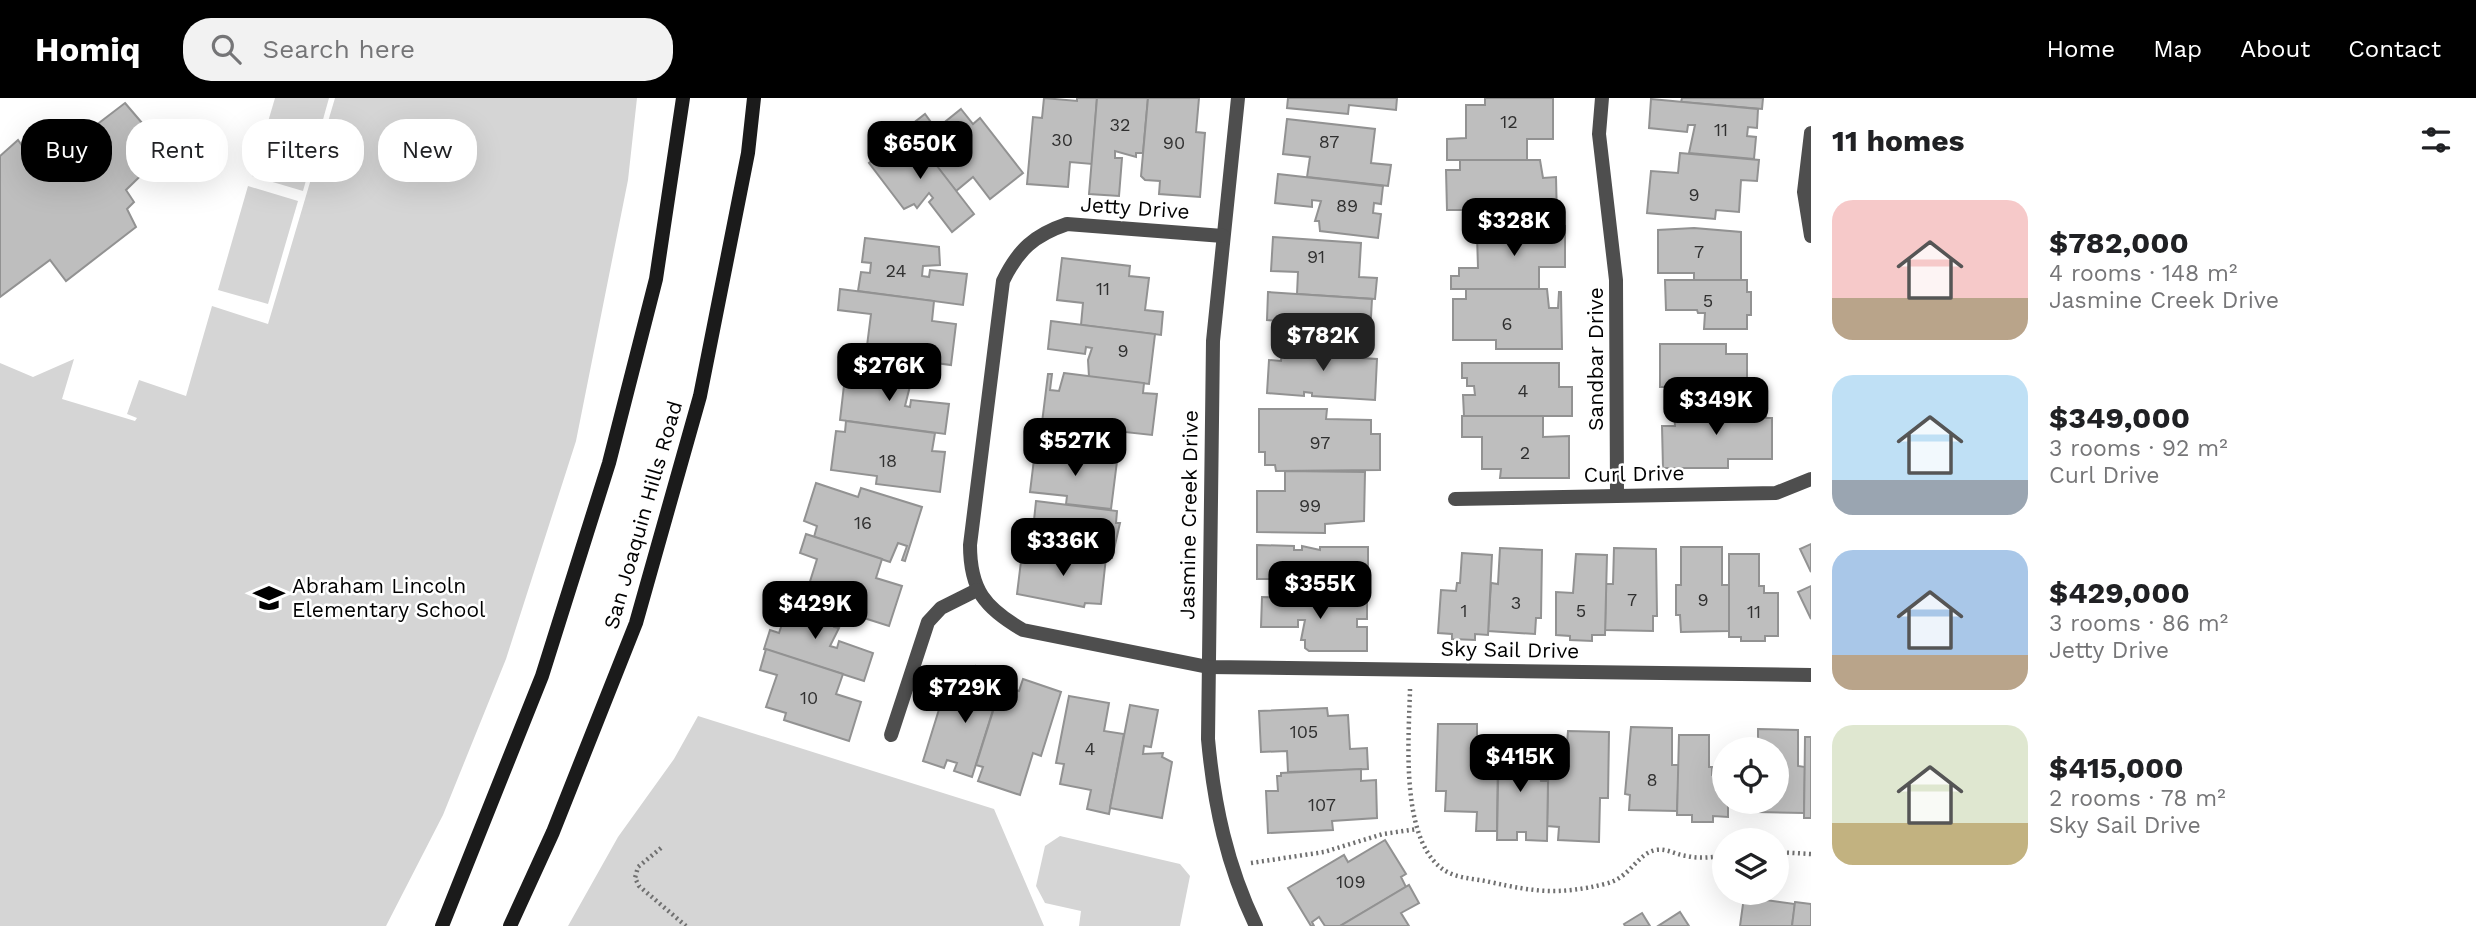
<!DOCTYPE html>
<meta charset="utf-8">
<style>
body{margin:0;font-family:"Work Sans",sans-serif;background:#f2f2f2;color:#202124;height:100vh;display:flex;flex-direction:column;font-size:26px;white-space:nowrap}
*{box-sizing:border-box;margin:0}
p{font-size:23px;color:#757577}
.icon{flex:none;width:38px;height:38px;fill:none;stroke:currentColor;stroke-width:2;stroke-linecap:round;stroke-linejoin:round}
.map{position:relative;flex:1;overflow:hidden}
.side{display:flex;flex-direction:column;background:#fff;width:665px}
.side>*{flex:none}
.hud{position:absolute;left:21px;top:21px;width:665px;height:63px;display:flex;gap:14px}
.fabs{position:absolute;left:1712px;top:639px;display:grid;gap:14px}
.fabs a{display:grid;place-items:center;width:77px;height:77px;border-radius:50%;background:#fff;box-shadow:0 7px 28px #0002;font-size:35px}
.price{position:absolute;translate:-50% -60px;padding:0 16px;border-radius:14px;background:#000;color:#fff;font-size:23px;line-height:46px;filter:drop-shadow(0 2px 4px #0008)}
.price::after{content:'';position:absolute;left:50%;top:42px;width:21px;height:16px;margin-left:-10px;background:inherit;clip-path:polygon(0 0,100% 0,50% 100%)}
.price.current{background:#222;color:#fff}
ul{padding:0;list-style:none}
li{display:flex;align-items:center;gap:21px;height:175px;padding:0 21px}
li span{display:grid;place-items:center;flex:none;width:196px;height:140px;border-radius:21px;color:#555}
li>.icon{margin-inline-start:auto}
span .icon{width:84px;height:84px;fill:#fffc;stroke-width:1}
li b{font-size:30px}
h2{display:flex;justify-content:space-between;align-items:center;height:84px;padding:0 21px;font-size:30px}
.tag{padding:0 24px;border-radius:28px;background:#fff;box-shadow:0 7px 28px #0002;font-size:24px;line-height:63px}
.tag.current{background:#000;color:#fff}
header{display:flex;align-items:center;gap:42px;box-sizing:border-box;height:98px;padding:0 35px;background:#000;color:#fff}
header strong{font-size:33px}
nav{display:flex;gap:38px;margin-inline-start:auto;font-size:24px}
.search{width:490px;height:63px;background:#f2f2f2;display:flex;align-items:center;gap:18px;box-sizing:border-box;padding:0 24px;border-radius:28px;color:#757577;font-size:26px}
main{display:flex;flex:1;min-height:0}
.map>svg:first-child{display:block}
</style>
<header>
<strong>Homiq</strong>
<div class="search"><svg class="icon" aria-label="search" viewBox="0 0 24 24"><circle cx="10" cy="10" r="6"/><path d="M15 15l6 6"/></svg>Search here</div>
<nav><a>Home</a><a>Map</a><a>About</a><a>Contact</a></nav>
</header>
<main>
<div class="map">
<svg width="1811" height="828" viewBox="0 0 1811 828">
<rect width="100%" height="100%" fill="#fff"/>
<g fill="#d5d5d5">
<polygon points="275,0 329,0 303,93 252,78"/>
<polygon points="335,0 637,0 628,82 576,343 506,561 443,717 386,828 0,828 0,265 33,279 74,261 62,301 135,323 137,320 127,316 139,282 186,298 212,208 268,226"/>
<polygon points="248,88 298,103 268,206 218,192"/>
<polygon points="698,618 994,711 1044,828 568,828 618,739 674,661"/>
<polygon points="1060,738 1180,766 1190,778 1180,828 1079,828 1081,813 1045,805 1036,788 1045,748"/>
</g>
<g fill="#bebebe" stroke="#929292" stroke-width="2">
<polygon points="1044,0 1077,3 1077,0 1097,0 1092,66 1070,64 1068,89 1027,86 1033,19 1042,20"/>
<polygon points="1097,0 1148,0 1143,55 1136,55 1136,59 1115,53 1115,60 1122,60 1119,98 1089,96"/>
<polygon points="1148,0 1199,0 1196,34 1205,35 1200,99 1159,96 1160,83 1145,82 1141,78"/>
<polygon points="1288,0 1397,0 1396,12 1349,7 1348,16 1287,10"/>
<polygon points="1485,0 1553,0 1553,41 1527,41 1527,62 1447,62 1447,41 1466,40 1466,7 1485,7"/>
<polygon points="1682,0 1763,0 1762,11 1681,4"/>
<polygon points="1651,1 1758,11 1757,30 1748,29 1747,38 1756,39 1754,61 1689,55 1695,27 1688,27 1687,34 1649,30"/>
<polygon points="125,5 166,53 126,92 134,104 127,111 136,129 66,183 50,162 0,199 0,58 18,42 23,49 52,25 70,47"/>
<polygon points="961,11 973,26 980,20 1023,75 990,101 973,79 956,93 907,30 925,16 936,31"/>
<polygon points="1287,21 1375,31 1371,65 1391,67 1388,88 1307,79 1310,59 1283,56"/>
<polygon points="910,33 974,116 952,134 929,104 933,100 929,95 917,110 914,106 904,111 869,65 887,51 893,57 900,52 895,45"/>
<polygon points="1680,55 1759,62 1757,83 1741,82 1739,114 1716,112 1715,121 1647,115 1651,73 1678,75"/>
<polygon points="1460,62 1540,62 1543,80 1556,79 1557,121 1490,121 1490,112 1447,112 1446,72 1460,72"/>
<polygon points="1278,76 1383,88 1381,106 1374,105 1373,115 1381,116 1378,140 1320,133 1319,123 1315,123 1321,103 1312,102 1312,109 1275,105"/>
<polygon points="1496,128 1565,128 1565,169 1539,169 1539,191 1451,191 1451,178 1459,178 1459,170 1478,170 1477,137 1496,137"/>
<polygon points="1694,130 1741,134 1741,182 1694,182 1694,175 1658,175 1658,132"/>
<polygon points="1273,139 1361,145 1359,179 1377,180 1375,201 1297,196 1298,174 1271,173"/>
<polygon points="865,140 939,149 940,167 923,168 922,178 929,179 930,172 967,176 963,207 858,193 861,174 870,175 871,165 862,164"/>
<polygon points="1062,160 1130,168 1129,178 1149,180 1145,212 1163,214 1161,237 1081,227 1083,205 1057,202"/>
<polygon points="1665,182 1747,182 1747,194 1751,194 1751,217 1747,217 1747,231 1704,231 1705,215 1698,215 1697,212 1666,212"/>
<polygon points="840,191 934,203 932,223 956,226 951,267 884,258 885,251 867,248 871,216 838,212"/>
<polygon points="1466,191 1547,191 1549,210 1558,210 1559,194 1561,194 1562,251 1496,251 1496,242 1453,242 1453,201 1466,201"/>
<polygon points="1268,194 1372,201 1371,219 1363,218 1362,228 1370,229 1369,251 1309,247 1309,239 1305,239 1310,218 1302,218 1302,225 1267,222"/>
<polygon points="1051,223 1155,236 1149,286 1089,279 1088,262 1092,250 1086,249 1085,256 1048,251"/>
<polygon points="1286,246 1363,250 1362,260 1377,261 1375,302 1312,298 1312,295 1304,294 1304,298 1267,295 1269,262 1281,263 1282,250 1285,250"/>
<polygon points="1660,246 1726,246 1726,256 1747,256 1747,288 1766,288 1766,310 1686,310 1686,289 1660,289"/>
<polygon points="1462,265 1559,265 1559,289 1572,289 1572,318 1464,318 1463,297 1475,297 1474,288 1467,288 1467,280 1462,280"/>
<polygon points="846,270 912,280 905,308 910,309 911,302 949,306 945,336 840,322"/>
<polygon points="1064,275 1144,285 1143,295 1157,296 1152,337 1107,332 1106,341 1041,333 1048,276 1052,276 1050,292 1059,293"/>
<polygon points="1679,310 1766,310 1766,320 1772,320 1772,361 1728,361 1728,370 1663,370 1662,328 1675,328 1674,313"/>
<polygon points="1259,311 1327,311 1326,321 1371,322 1371,336 1380,336 1380,372 1276,373 1275,367 1265,367 1265,354 1259,354"/>
<polygon points="1462,318 1543,318 1543,339 1569,338 1569,380 1500,380 1501,371 1482,371 1482,339 1462,339"/>
<polygon points="846,323 935,335 932,353 945,354 940,394 876,386 877,378 831,372 836,333 845,334"/>
<polygon points="1035,353 1103,357 1102,361 1117,363 1111,411 1066,406 1067,398 1030,394"/>
<polygon points="1285,373 1365,374 1364,423 1325,426 1325,435 1257,434 1257,393 1285,393"/>
<polygon points="816,385 858,399 861,390 922,409 905,463 902,462 907,448 898,445 890,464 814,439 817,428 804,423"/>
<polygon points="1036,403 1117,413 1116,425 1120,425 1112,460 1068,454 1069,440 1063,440 1064,436 1033,432"/>
<polygon points="806,436 882,461 876,480 902,488 889,528 823,507 825,499 807,493 817,461 800,455"/>
<polygon points="1811,446 1811,474 1800,451"/>
<polygon points="1257,447 1294,448 1294,452 1302,452 1302,448 1320,452 1320,449 1368,449 1368,489 1352,489 1352,500 1272,499 1270,481 1257,481"/>
<polygon points="1681,449 1722,449 1722,487 1729,487 1729,533 1681,534 1680,517 1676,517 1676,487 1681,487"/>
<polygon points="1500,450 1542,452 1541,520 1536,520 1535,536 1488,533 1491,485 1498,486"/>
<polygon points="1614,450 1656,451 1657,518 1653,518 1653,533 1605,532 1606,486 1613,486"/>
<polygon points="1059,453 1106,459 1101,506 1085,505 1084,509 1017,496 1022,455 1058,459"/>
<polygon points="1462,455 1492,457 1488,537 1475,536 1475,542 1452,541 1452,536 1438,535 1441,492 1456,493 1457,485 1460,485"/>
<polygon points="1576,456 1607,457 1605,537 1592,537 1592,543 1570,542 1570,538 1556,537 1556,494 1573,495"/>
<polygon points="1729,456 1759,456 1759,488 1764,488 1764,495 1778,495 1778,538 1765,538 1765,543 1741,543 1741,539 1729,539"/>
<polygon points="1811,488 1811,521 1798,494"/>
<polygon points="1262,499 1367,501 1367,521 1357,521 1357,529 1367,529 1367,553 1309,553 1305,550 1305,542 1301,542 1305,522 1298,522 1298,529 1261,529"/>
<polygon points="781,500 835,518 834,529 839,530 830,548 837,550 839,543 873,555 864,583 764,551 770,532 779,535 782,526 774,523"/>
<polygon points="766,551 843,576 836,596 861,604 849,643 784,622 786,615 766,609 777,577 760,572"/>
<polygon points="976,568 1004,577 972,679 954,673 957,665 947,662 944,670 923,663 941,605 950,608 951,604 969,614 971,606 965,604"/>
<polygon points="1023,581 1061,594 1041,658 1033,655 1020,697 978,683 983,669 976,667 1000,591 1003,589 1019,593"/>
<polygon points="1069,598 1109,605 1104,633 1124,636 1109,716 1087,711 1091,692 1060,686 1064,666 1056,665"/>
<polygon points="1130,607 1158,612 1151,649 1144,648 1143,656 1163,655 1162,659 1172,664 1162,720 1110,710"/>
<polygon points="1327,610 1328,618 1348,617 1350,651 1367,650 1368,671 1288,674 1287,653 1261,654 1259,613"/>
<polygon points="1438,626 1477,626 1477,653 1498,653 1497,733 1476,733 1477,714 1445,713 1446,693 1436,693"/>
<polygon points="1631,629 1672,630 1672,667 1679,667 1677,713 1629,712 1630,697 1625,696"/>
<polygon points="1758,631 1798,632 1798,668 1805,669 1804,715 1757,714 1757,704 1776,704 1776,651 1758,651"/>
<polygon points="1568,633 1609,634 1608,700 1600,700 1599,744 1558,742 1559,729 1547,728 1549,649 1553,649 1554,645 1567,646"/>
<polygon points="1499,637 1528,637 1527,674 1520,674 1520,681 1540,678 1541,683 1548,683 1547,743 1526,742 1526,734 1517,734 1517,742 1497,742"/>
<polygon points="1679,637 1709,637 1709,669 1712,669 1712,677 1724,677 1724,704 1728,704 1728,719 1713,718 1713,724 1692,724 1692,717 1677,717"/>
<polygon points="1805,639 1811,639 1811,720 1804,720"/>
<polygon points="1361,671 1361,683 1376,682 1377,720 1332,723 1333,732 1268,735 1266,693 1278,693 1277,678 1281,678 1281,675"/>
<polygon points="1385,742 1406,776 1401,779 1406,789 1340,828 1325,828 1319,819 1312,824 1314,828 1311,828 1288,790 1344,757 1348,764"/>
<polygon points="1409,787 1419,805 1401,815 1409,828 1340,828"/>
<polygon points="1744,799 1795,806 1792,828 1740,828"/>
<polygon points="1795,804 1811,806 1811,828 1792,828"/>
<polygon points="1680,814 1689,828 1658,828"/>
<polygon points="1642,815 1650,828 1625,828 1624,826"/>
</g>
<g fill="none" stroke-linecap="round" stroke-linejoin="round">
<g stroke="#707070" stroke-width="4.5" stroke-dasharray="2 3.5" stroke-linecap="butt">
<path d="M1410,591C1409,638 1400,736 1440,769C1454,781 1473,780 1490,784C1535,794 1559,797 1605,786C1631,780 1637,755 1656,752C1667,750 1676,757 1687,758C1699,761 1711,759 1724,758"/>
<polyline points="661,750 638,769 635,780 639,788 686,828"/>
<polyline points="1776,754 1811,756"/>
<polyline points="1251,765 1324,754 1383,736 1417,731"/>
</g>
<g stroke="#4e4e4e" stroke-width="14">
<path d="M1238,0L1213,243L1208,641C1214,707 1227,768 1256,828"/>
<polyline points="1602,0 1599,36 1616,182 1617,396"/>
<polyline points="1811,35 1804,94 1811,138"/>
<path d="M1223,138L1067,126C1034,137 1018,152 1003,183L970,447C970,492 985,510 1023,532L1208,569L1811,577"/>
<polyline points="1455,401 1776,395 1811,381"/>
<polyline points="891,637 928,524 941,510 977,492"/>
</g>
<g stroke="#1b1b1b" stroke-width="14">
<polyline points="442,828 542,578 609,365 656,181 683,0"/>
<polyline points="510,828 553,734 636,525 700,298 748,55 754,0"/>
</g>
</g>
<defs>
<g id="school-bare" transform="scale(2.415)"><path d="M0-5L7-2L0 1L-7-2ZM-4 1L0 2.5L4 1V4Q0 6-4 4Z" fill="#000" stroke="#fff" stroke-width="2.5" paint-order="stroke"/></g>
</defs>
<g fill-rule="evenodd">
<use href="#school-bare" x="269" y="500"/>
</g>
<g text-anchor="middle" stroke-width="5" stroke-linejoin="round" paint-order="stroke">
<g font-size="18" fill="#303030">
<text x="1509" y="30">12</text>
<text x="1120" y="33">32</text>
<text x="1721" y="38">11</text>
<text x="1062" y="48">30</text>
<text x="1329" y="50">87</text>
<text x="1174" y="51">90</text>
<text x="1694" y="103">9</text>
<text x="1347" y="114">89</text>
<text x="1699" y="160">7</text>
<text x="1316" y="165">91</text>
<text x="896" y="179">24</text>
<text x="1103" y="197">11</text>
<text x="1708" y="209">5</text>
<text x="1507" y="232">6</text>
<text x="1123" y="259">9</text>
<text x="1523" y="299">4</text>
<text x="1320" y="351">97</text>
<text x="1525" y="361">2</text>
<text x="888" y="369">18</text>
<text x="1310" y="414">99</text>
<text x="863" y="431">16</text>
<text x="1632" y="508">7</text>
<text x="1703" y="508">9</text>
<text x="1516" y="511">3</text>
<text x="1464" y="519">1</text>
<text x="1581" y="519">5</text>
<text x="1754" y="520">11</text>
<text x="809" y="606">10</text>
<text x="1304" y="640">105</text>
<text x="1090" y="657">4</text>
<text x="1652" y="688">8</text>
<text x="1322" y="713">107</text>
<text x="1351" y="790">109</text>
</g>
<g font-size="21" fill="#000" stroke="#fff">
<text transform="translate(1135 110) rotate(4)" y="7">Jetty Drive</text>
<text transform="translate(1596 261) rotate(-90)" y="7">Sandbar Drive</text>
<text transform="translate(1634 376) rotate(-1)" y="7">Curl Drive</text>
<text transform="translate(643 417) rotate(-74)" y="7">San Joaquin Hills Road</text>
<text transform="translate(1189 417) rotate(-89)" y="7">Jasmine Creek Drive</text>
<text transform="translate(1510 552) rotate(1)" y="7">Sky Sail Drive</text>
</g>
<g font-size="21" fill="#000" stroke="#fff" text-anchor="start">
<text x="292" y="495">Abraham Lincoln<tspan x="292" dy="24">Elementary School</tspan></text>
</g>
</g>
</svg>
<div class="fabs">
<a><svg class="icon" aria-label="locate" viewBox="0 0 24 24"><circle cx="12" cy="12" r="6"/><path d="M12 2v4M12 18v4M2 12h4M18 12h4"/></svg></a>
<a><svg class="icon" aria-label="layers" viewBox="0 0 24 24"><path d="M12 4l9 5-9 5-9-5zM3 14l9 5 9-5"/></svg></a>
</div>
<b class="price" style="left:920px;top:83px">$650K</b>
<b class="price" style="left:1514px;top:160px">$328K</b>
<b class="price current" style="left:1323px;top:275px">$782K</b>
<b class="price" style="left:889px;top:305px">$276K</b>
<b class="price" style="left:1716px;top:339px">$349K</b>
<b class="price" style="left:1075px;top:380px">$527K</b>
<b class="price" style="left:1063px;top:480px">$336K</b>
<b class="price" style="left:1320px;top:523px">$355K</b>
<b class="price" style="left:815px;top:543px">$429K</b>
<b class="price" style="left:965px;top:627px">$729K</b>
<b class="price" style="left:1520px;top:696px">$415K</b>
<div class="hud">
<a class="tag current">Buy</a>
<a class="tag">Rent</a>
<a class="tag">Filters</a>
<a class="tag">New</a>
</div>
</div>
<section class="side">
<h2>11 homes<svg class="icon" aria-label="filters" viewBox="0 0 24 24"><path d="M4 7h16M4 17h16"/><circle cx="9" cy="7" r="2"/><circle cx="15" cy="17" r="2"/></svg></h2>
<ul>
<li><span style="background:linear-gradient(#f6c9c9 70%,#b9a48a 0)"><svg class="icon" aria-label="home" viewBox="0 0 24 24"><path d="M3 11l9-7 9 7M6 9v11h12V9"/></svg></span><div><b>$782,000</b><p>4 rooms · 148 m²</p><p>Jasmine Creek Drive</p></div></li>
<li><span style="background:linear-gradient(#bfe0f5 75%,#9aa5b1 0)"><svg class="icon" aria-label="home" viewBox="0 0 24 24"><path d="M3 11l9-7 9 7M6 9v11h12V9"/></svg></span><div><b>$349,000</b><p>3 rooms · 92 m²</p><p>Curl Drive</p></div></li>
<li><span style="background:linear-gradient(#a9c7e8 75%,#b9a48a 0)"><svg class="icon" aria-label="home" viewBox="0 0 24 24"><path d="M3 11l9-7 9 7M6 9v11h12V9"/></svg></span><div><b>$429,000</b><p>3 rooms · 86 m²</p><p>Jetty Drive</p></div></li>
<li><span style="background:linear-gradient(#dfe7d0 70%,#c2b280 0)"><svg class="icon" aria-label="home" viewBox="0 0 24 24"><path d="M3 11l9-7 9 7M6 9v11h12V9"/></svg></span><div><b>$415,000</b><p>2 rooms · 78 m²</p><p>Sky Sail Drive</p></div></li>
</ul>
</section>
</main>
